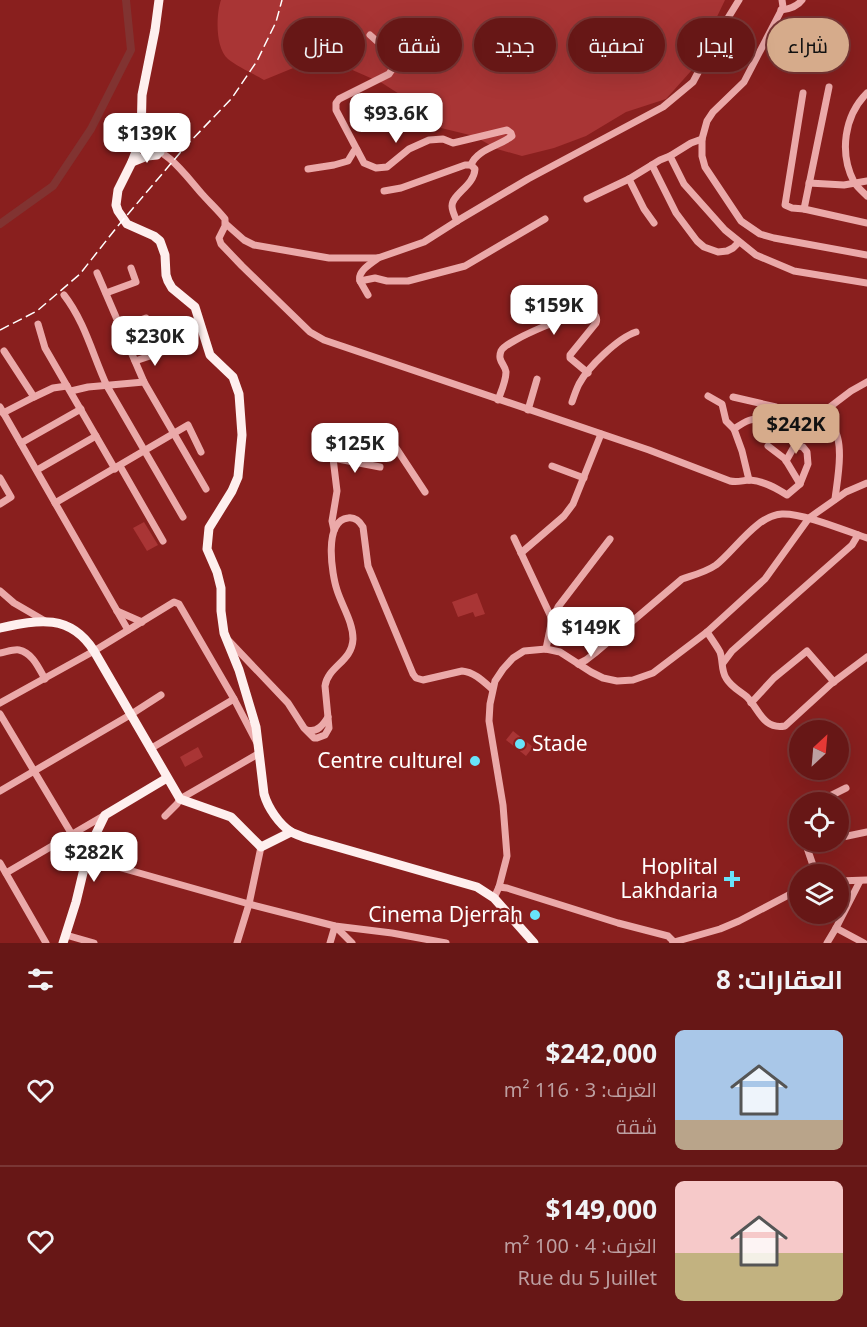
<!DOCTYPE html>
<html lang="ar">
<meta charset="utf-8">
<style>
body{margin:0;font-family:"Noto Sans",Cairo,sans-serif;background:#6f2423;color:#f1f3f6;direction:rtl;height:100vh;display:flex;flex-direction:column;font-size:22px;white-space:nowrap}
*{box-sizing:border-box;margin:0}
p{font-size:20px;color:#bd9fa1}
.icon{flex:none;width:33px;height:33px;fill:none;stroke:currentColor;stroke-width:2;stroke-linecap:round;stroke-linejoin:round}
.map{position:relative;height:943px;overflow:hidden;direction:ltr}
.details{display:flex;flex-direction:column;background:#671716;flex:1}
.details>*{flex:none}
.hud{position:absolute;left:18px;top:18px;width:831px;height:54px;direction:rtl;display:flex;gap:12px}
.needle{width:39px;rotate:26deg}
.tools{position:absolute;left:789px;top:720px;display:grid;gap:12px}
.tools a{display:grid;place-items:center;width:60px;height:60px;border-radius:50%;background:#671716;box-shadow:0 6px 24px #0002,0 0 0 2px #7a3635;font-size:30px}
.price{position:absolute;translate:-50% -51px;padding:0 14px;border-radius:12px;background:#fff;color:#222;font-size:20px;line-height:39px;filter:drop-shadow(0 2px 3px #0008)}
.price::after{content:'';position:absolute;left:50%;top:36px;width:18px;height:14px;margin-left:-9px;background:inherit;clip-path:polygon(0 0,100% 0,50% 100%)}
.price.selected{background:#d6ab8b;color:#111}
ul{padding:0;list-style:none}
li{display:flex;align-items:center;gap:18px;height:150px;padding:0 24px}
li+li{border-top:2px solid #7a3635}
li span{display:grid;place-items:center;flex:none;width:168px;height:120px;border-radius:9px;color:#555}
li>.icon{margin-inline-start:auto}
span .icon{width:72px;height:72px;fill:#fffc;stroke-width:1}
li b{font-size:26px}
h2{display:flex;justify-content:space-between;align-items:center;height:72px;padding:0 24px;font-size:26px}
.tag{padding:0 21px;border-radius:27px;background:#671716;box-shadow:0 6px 24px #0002,0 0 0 2px #7a3635;font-size:21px;line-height:54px}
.tag.selected{background:#d6ab8b;color:#111}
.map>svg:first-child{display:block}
</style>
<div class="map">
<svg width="867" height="943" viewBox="0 0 867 943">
<rect width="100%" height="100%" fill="#891f1e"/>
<g fill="#a93535">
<path d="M221,0H725L691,71L666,99L626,112L586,136L554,148L522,156L497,149L474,136L441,128L407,99L382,83L341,65L303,64L264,80C254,74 236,66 228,59C215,48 216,14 221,0Z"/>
<polygon points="144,522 158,545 147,551 133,528"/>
<polygon points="477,593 485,614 475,617 473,612 458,617 452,602"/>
<polygon points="513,731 533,747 526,756 506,740"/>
<polygon points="198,747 203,757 185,767 180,757"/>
</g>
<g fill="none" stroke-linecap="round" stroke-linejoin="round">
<polyline stroke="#813331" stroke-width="8" points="0,224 53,186 91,129 131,50 126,0"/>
<g stroke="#eba9a9" stroke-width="7">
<polyline points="782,0 783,7 744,82 713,112 707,121 702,139 702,156 705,167 741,221 760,234 774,238 867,255"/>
<path d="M781,10C790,9 797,7 802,0"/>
<path d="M370,35L380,44L393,68L389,74L339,99L336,103V110L364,163L376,168L387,167L409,149L429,140L443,139L453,143L507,130L511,133L512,136C500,146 477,149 471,165"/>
<polyline points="803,93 785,205 792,208 804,209 867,223"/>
<path d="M867,93C844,116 839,153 854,182C857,187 863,192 867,196"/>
<polyline points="702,139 691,143 670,156 684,184 725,230 756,255 794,271 867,283"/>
<path d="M139,145C166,146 186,176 202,194C209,202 218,210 225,219V226L219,238L221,244L242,266L310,332L324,340L649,450L730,481C738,483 743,480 750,480C764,481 776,488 787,495L800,484L808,464L807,452L803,447L795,445L786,461"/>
<polyline points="652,165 676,213 697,241 704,247 718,252 727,251 733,248 739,242"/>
<polyline points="308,169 334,165 348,161 354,151 357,150"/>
<polyline points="629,179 644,209 654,223"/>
<polyline points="809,183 844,185 867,181"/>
<path d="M384,191L401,188L465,165H471L475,169C474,186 452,194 452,206C452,211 455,217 457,221"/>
<polyline points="587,199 629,179 660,160 670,156"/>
<polyline points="804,209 829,87"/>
<polyline points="226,224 244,240 254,245 329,258 378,258 424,242 457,221 528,179 663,107 693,82 720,31 739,0"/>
<path d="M378,258C371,264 357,271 360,281L375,278L387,281H408L465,266L545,219"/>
<polyline points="97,273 144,382 206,489"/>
<polyline points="360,281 368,295"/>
<polyline points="106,293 136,282 131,268"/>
<path d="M64,295C85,322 93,356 107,386L183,517"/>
<polyline points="38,324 45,348 115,469"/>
<polyline points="121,327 146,318"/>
<polyline points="4,351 34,397 53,388 67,386"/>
<polyline points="135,361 168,350"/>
<polyline points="71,391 88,387 144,382"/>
<polyline points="708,396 722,404 726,421 734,429"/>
<path d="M733,397L776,407L805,417L818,416C823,420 829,423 833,428C845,442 837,482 835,499"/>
<path d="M498,400C501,392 506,381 506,372C505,364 497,361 501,351C506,340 578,311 591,311C595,313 598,318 596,323L570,355V358L588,373"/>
<path d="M572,402C574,396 576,390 579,384C588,367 618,338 636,332"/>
<polyline points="0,407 128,630"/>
<polyline points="528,410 537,379"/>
<polyline points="3,413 34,397"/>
<polyline points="818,416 851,391 867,382"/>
<polyline points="21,443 81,409"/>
<polyline points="768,446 785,459 800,484"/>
<polyline points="333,458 380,467"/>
<polyline points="120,466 163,541"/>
<polyline points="552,466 584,478"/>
<polyline points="37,470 96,436"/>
<polyline points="0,478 11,497 0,504"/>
<path d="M749,480L742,451L734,429C747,420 751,418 767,419"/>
<polyline points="55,503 188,425 201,452"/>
<polyline points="334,530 332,521 337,491 333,458 340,437 349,432 367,432 382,437 396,448 425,492"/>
<polyline points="514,538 552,619"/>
<polyline points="521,553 564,516 573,504 601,434"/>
<polyline points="0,591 14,603 45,621"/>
<polyline points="117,611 142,622"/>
<path d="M707,632C711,638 716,645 720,652C723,660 721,670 726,678C731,687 740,691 747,697C759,709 763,730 785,726L831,684L867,657"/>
<path d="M229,641L288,703L304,728L314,738H317L325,735L329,728L325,686C328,666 352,662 353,639C353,622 342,606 337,590C332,575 323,521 348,518C355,517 360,522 363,527L368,566L413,674L416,678L423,680L462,671C474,672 483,681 492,689"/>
<polyline points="546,649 552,619 558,607 610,539"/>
<path d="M0,653C6,652 14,649 19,650C33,653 39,669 45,679"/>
<polyline points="723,663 732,651 852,545 858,535"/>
<path d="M578,664L586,660L595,653L682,579C694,575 706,572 716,565C735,550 757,515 782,514C803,513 846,531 867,538"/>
<polyline points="0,703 94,651 174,602 179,604 234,699 257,743"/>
<polyline points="751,703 774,678 807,651 834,682"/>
<polyline points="0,714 86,858 249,904 335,926 392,933 446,943"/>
<path d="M307,730C317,733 323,725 328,717"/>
<polyline points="150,749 234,699"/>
<polyline points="0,791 130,715 161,695"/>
<polyline points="807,802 830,796 846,788"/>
<path d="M800,809C795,814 797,818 800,825"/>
<polyline points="165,816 177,804 180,799 258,754"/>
<polyline points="838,838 867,832"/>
<polyline points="805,842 816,874"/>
<polyline points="806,845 821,842"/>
<polyline points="0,863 46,943"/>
<polyline points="6,873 105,815"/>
<polyline points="838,881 867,880"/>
<polyline points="499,887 507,888 618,923 668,936 674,942"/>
<polyline points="494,898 499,887 507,856 503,805 489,721 490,704 495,681 503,669 513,658 524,651 546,649 560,652 591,672 603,678 617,681 633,680 653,673 707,632 765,579 809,518 846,492 867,483"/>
<polyline points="836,928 864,943"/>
<polyline points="66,935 94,943"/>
<polyline points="237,943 249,904 261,847"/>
<polyline points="330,943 335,926 352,943"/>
<polyline points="673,943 674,942 720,929 739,921 800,889"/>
<polyline points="827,943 836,928 860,881"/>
</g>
<g stroke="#feefee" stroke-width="9">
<path d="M159,0L155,30L142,95L141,139L132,162L118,190L116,205L118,211L127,224L154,236L160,241L165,255L166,275L168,281L172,288L195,307L210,355L233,377L239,394L242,435L238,477L232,491L209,528L207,549L217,572L221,588V611L224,633L239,670L256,727L264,794C268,808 279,824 291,832C295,834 301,836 306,838L477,887L494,898L534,943"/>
<polyline points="142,130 148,141 160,152"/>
<polyline points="132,162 147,156 157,155"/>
<path d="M0,628C38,620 70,613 94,651L180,799L231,817L261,847L291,832"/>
<polyline points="63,943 76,902 89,848 105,815 167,778"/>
</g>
<polyline stroke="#fff" stroke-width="1.5" stroke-dasharray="10 4.5" stroke-linecap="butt" points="0,330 37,311 80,274 117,227 185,147 232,98 257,61 276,22 282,0"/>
</g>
<g fill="#68e3fa" stroke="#891f1e" stroke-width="2">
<circle cx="520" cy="744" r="6"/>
<circle cx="475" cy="761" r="6"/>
<path d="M729 870h6v6h6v6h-6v6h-6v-6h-6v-6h6z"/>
<circle cx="535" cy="915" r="6"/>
</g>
<g text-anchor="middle" stroke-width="4.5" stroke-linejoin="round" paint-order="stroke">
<g font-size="21" fill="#fff" stroke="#891f1e" text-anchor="end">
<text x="532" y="751" text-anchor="start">Stade</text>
<text x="463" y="768">Centre culturel</text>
<text x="718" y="874">Hoplital<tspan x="718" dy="24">Lakhdaria</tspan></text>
<text x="523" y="922">Cinema Djerrah</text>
</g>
</g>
</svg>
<div class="tools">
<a><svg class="needle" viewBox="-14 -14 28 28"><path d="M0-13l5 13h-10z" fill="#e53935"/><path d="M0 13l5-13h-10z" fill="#bd9fa1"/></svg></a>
<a><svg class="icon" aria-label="locate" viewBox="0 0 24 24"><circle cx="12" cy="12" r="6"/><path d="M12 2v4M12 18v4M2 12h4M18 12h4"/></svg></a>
<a><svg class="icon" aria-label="layers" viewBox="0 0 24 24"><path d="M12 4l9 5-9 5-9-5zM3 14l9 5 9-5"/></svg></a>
</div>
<b class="price" style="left:396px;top:144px">$93.6K</b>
<b class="price" style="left:147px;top:164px">$139K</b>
<b class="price" style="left:554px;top:336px">$159K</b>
<b class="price" style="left:155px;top:367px">$230K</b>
<b class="price selected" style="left:796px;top:455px">$242K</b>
<b class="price" style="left:355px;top:474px">$125K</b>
<b class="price" style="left:591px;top:658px">$149K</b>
<b class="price" style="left:94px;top:883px">$282K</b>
<div class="hud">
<a class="tag selected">شراء</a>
<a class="tag">إيجار</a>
<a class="tag">تصفية</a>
<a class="tag">جديد</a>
<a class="tag">شقة</a>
<a class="tag">منزل</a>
</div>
</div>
<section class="details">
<h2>العقارات: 8<svg class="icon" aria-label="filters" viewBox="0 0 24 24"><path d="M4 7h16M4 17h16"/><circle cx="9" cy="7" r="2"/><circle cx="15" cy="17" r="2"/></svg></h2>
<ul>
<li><span style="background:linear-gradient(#a9c7e8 75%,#b9a48a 0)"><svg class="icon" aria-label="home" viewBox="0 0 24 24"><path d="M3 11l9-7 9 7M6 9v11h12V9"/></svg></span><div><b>$242,000</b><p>الغرف: 3 · 116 m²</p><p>شقة</p></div><svg class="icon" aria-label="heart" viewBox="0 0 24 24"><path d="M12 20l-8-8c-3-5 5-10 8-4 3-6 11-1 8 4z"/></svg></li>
<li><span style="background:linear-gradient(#f6c9c9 60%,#c2b280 0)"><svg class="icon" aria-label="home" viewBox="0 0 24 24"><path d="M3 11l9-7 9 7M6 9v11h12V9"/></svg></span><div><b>$149,000</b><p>الغرف: 4 · 100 m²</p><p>Rue du 5 Juillet</p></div><svg class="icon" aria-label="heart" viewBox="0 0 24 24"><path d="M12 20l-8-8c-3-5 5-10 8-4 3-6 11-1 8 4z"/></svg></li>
</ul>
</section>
